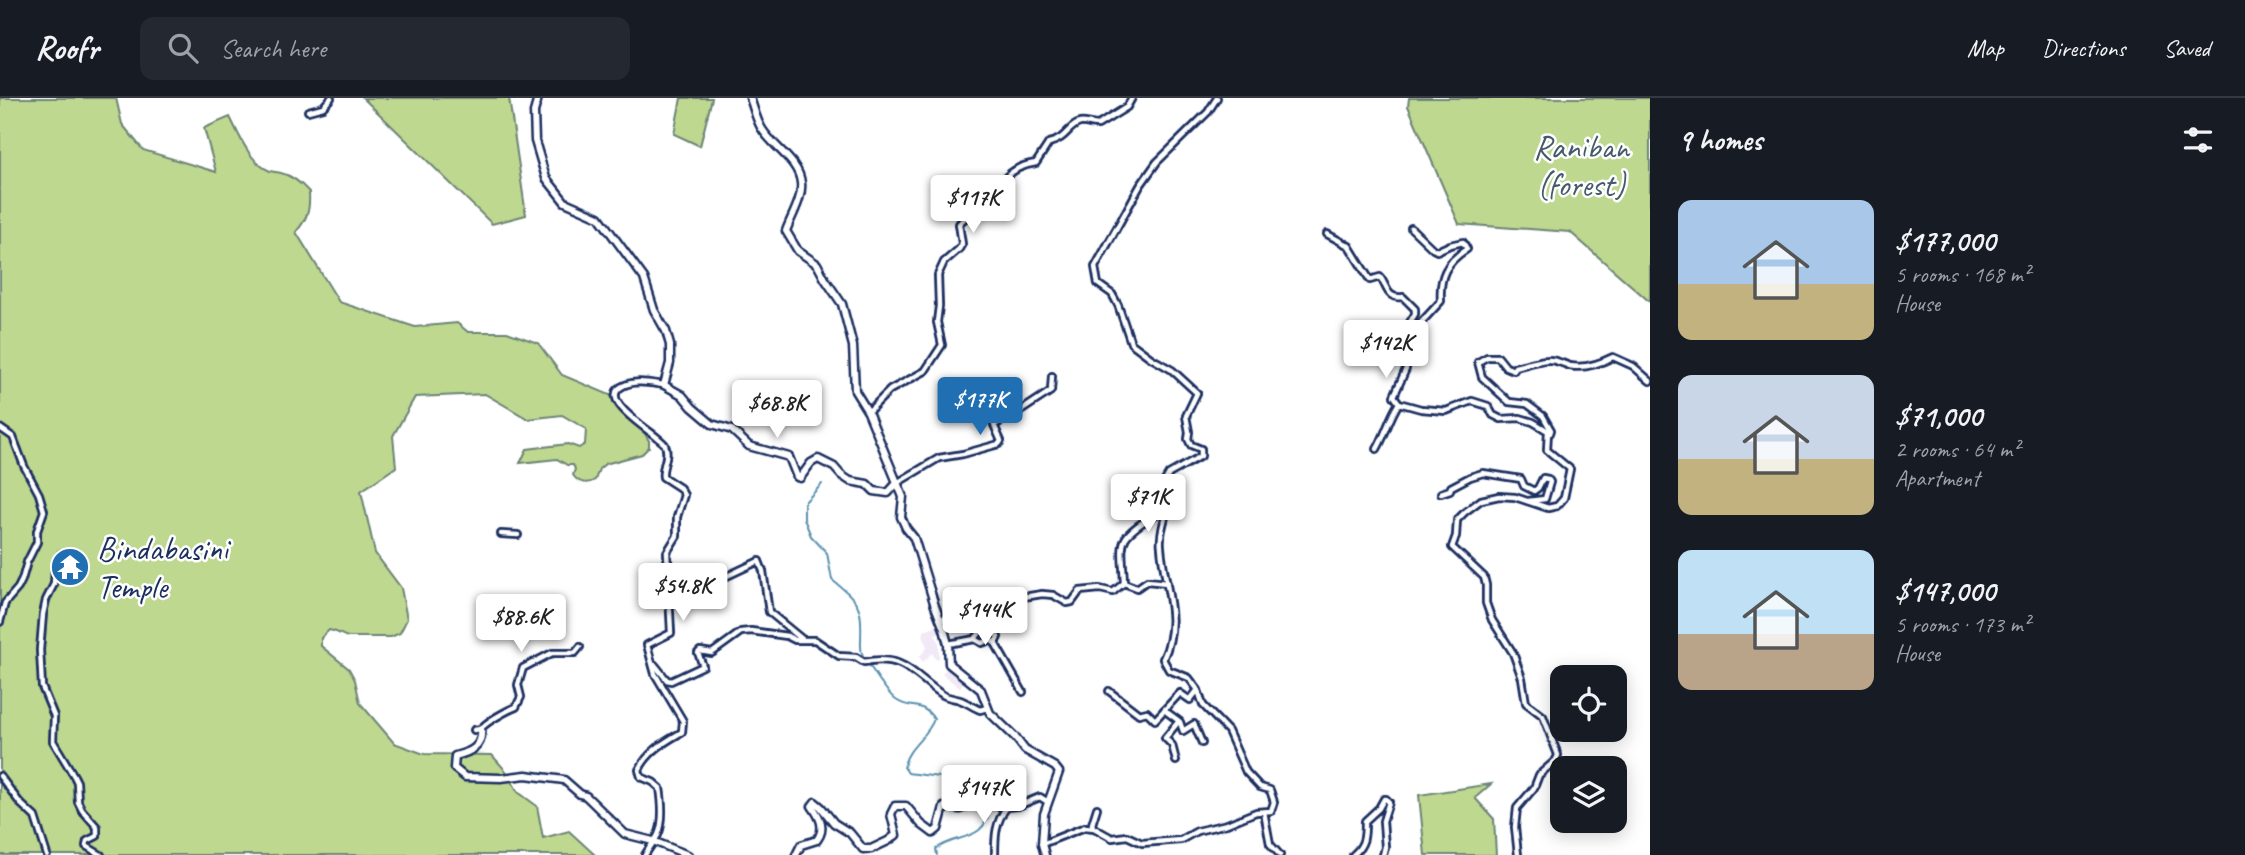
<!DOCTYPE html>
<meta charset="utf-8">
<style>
body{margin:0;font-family:Caveat,sans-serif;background:#242831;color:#f1f3f6;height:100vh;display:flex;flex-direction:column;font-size:26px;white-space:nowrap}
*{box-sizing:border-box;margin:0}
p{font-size:23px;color:#9ea1a6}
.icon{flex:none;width:38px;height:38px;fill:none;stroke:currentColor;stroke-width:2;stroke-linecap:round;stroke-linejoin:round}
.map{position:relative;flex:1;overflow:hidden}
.panel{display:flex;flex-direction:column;background:#171b24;width:595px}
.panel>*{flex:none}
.tools{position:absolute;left:1550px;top:567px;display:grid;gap:14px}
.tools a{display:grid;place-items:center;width:77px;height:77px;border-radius:14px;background:#171b24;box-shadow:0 4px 18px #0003;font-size:35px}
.price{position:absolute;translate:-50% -60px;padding:0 16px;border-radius:7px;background:#fff;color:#222;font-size:23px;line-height:46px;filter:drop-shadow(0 2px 4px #0008)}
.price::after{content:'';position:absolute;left:50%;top:42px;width:21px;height:16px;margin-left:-10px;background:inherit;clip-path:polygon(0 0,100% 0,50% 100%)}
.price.selected{background:#1f6fb2;color:#fff}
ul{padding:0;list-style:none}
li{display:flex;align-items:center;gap:21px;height:175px;padding:0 28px}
li span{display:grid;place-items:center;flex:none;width:196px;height:140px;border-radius:14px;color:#555}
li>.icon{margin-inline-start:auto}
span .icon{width:84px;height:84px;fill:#fffc;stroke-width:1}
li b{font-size:30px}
h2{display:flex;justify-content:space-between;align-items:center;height:84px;padding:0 28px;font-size:30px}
header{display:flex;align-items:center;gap:42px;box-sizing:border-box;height:98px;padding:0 35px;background:#171b24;border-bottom:2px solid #363941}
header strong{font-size:33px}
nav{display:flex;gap:38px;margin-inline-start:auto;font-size:24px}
.search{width:490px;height:63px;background:#242831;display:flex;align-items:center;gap:18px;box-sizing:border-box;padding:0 24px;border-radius:14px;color:#9ea1a6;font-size:26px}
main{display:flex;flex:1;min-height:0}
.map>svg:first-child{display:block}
</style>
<header>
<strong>Roofr</strong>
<div class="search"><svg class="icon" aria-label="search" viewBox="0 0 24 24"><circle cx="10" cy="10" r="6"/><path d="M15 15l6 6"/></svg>Search here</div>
<nav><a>Map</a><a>Directions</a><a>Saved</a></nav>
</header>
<main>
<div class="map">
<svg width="1650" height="757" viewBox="0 0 1650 757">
<rect width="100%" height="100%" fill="#fff"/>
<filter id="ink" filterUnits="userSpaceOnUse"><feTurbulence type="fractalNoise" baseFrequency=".0143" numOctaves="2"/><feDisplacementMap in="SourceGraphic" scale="14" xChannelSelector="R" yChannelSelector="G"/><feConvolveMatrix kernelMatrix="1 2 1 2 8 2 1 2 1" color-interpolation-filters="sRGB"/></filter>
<g filter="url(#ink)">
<g fill="#f2e9f7">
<polygon points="940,526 942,533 935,536 939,545 939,561 935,560 932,555 923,564 919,559 927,550 923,536 925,532"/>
<polygon points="947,570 965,581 960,590 942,576"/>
</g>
<g fill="#bed88f" stroke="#6c8476" stroke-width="2">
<path d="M0,0H116L122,26L143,52L216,74L204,30L230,19C239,37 250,65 270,73C274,74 278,74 281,75C293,78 301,85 309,94C310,111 308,120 296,134L339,204L415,229L457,225L468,234H507L538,245L562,277L610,297L643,332L649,343V349L642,356L605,366L599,371L595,382C587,387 578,385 573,377L575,371L573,367H567L557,361L520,365L527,351L568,346L579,350L585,346L586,331L562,317L528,321L485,296L415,299L393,338L396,369L361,393L375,455L401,490L407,521L400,535L391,539H348C341,537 337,533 329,532L321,540V548L349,571L355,582L360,605L394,645L424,656L492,657L506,673L518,694L537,708L543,740L569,733L595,757H0Z"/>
<polygon points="363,0 509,0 526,117 492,126"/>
<polygon points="681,0 712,0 700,48 674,36"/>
<polygon points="1409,0 1650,0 1650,204 1570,134 1459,126 1408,8"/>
<polygon points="1491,686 1475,700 1494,721 1496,757 1425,757 1419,697"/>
</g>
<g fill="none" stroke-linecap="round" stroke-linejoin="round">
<g stroke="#5b91af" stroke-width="2">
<path d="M822,386L804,405V421L811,438L827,455L832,482C860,504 862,507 861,542C861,548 860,552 863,558C871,569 886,595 896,602C912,613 921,602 934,621C928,639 906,650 904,669L908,675C933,679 977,678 988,705"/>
<path d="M937,757L936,751C957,735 985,745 990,710"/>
</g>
<g stroke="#1b2f5e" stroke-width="10">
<g id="street">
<polyline points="308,13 323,9 331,0"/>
<path d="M1327,136L1349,148L1370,182L1380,179C1388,189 1386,201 1403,199L1415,211V216L1404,234L1406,271L1394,298L1399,305"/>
<path d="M1407,252L1411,237L1416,230L1441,203C1439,179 1446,164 1467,151L1463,144L1450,147L1437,153L1433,151L1411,130"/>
<polyline points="1399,305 1421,311 1446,313 1472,303 1488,308 1493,317 1501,321 1520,320 1533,324 1548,333 1547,352 1570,371 1564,400 1557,408 1548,410 1515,399 1499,398 1481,402 1465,414 1457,422 1456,438 1452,449 1484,479 1486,487 1486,505 1492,522 1513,555 1522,580 1526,605 1543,618 1558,657 1556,662 1539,677 1534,690 1517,710 1515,729 1518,757"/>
<path d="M868,314L890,292L925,273L942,247L937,224L939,208L938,177L944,164L959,151L962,146L959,126C967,115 982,113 991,103C994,100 997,93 999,88C1008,74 1020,67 1036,65L1049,45C1067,41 1068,28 1080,25C1086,24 1091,27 1098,27L1127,9L1132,0"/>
<polyline points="0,330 13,339 24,368 39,396 44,413 37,433 37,444 27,464 22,482 18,490 5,505 0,524"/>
<path d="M1550,335L1551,332L1543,318L1527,306L1509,304L1482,279L1478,264L1487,259H1498L1506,269L1514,272L1515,269C1523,267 1540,262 1548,262C1555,261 1563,266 1570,268C1584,271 1601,265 1613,259L1633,268L1650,283"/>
<path d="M1377,351C1386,336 1389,320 1399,305"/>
<polyline points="897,385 939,360 963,356 999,346 1001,343 994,327 1016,316 1051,293 1052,278"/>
<polyline points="1441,395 1450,392 1451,389 1470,379 1483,375 1521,381 1524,388 1534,393 1538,390 1543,380 1548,381 1550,384 1545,401 1528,403"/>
<polyline points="501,436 518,437"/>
<polyline points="61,456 55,471 54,486 46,502 43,516 40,552 42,589 54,618 53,643 74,678 77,684 78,704 82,712 97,729 97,738 87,743 86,748 101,757"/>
<polyline points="669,465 675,475 691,476 707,480 725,479 759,463 763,473 769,514 802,541"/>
<path d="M1124,485C1122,442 1115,441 1156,416L1159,393L1169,376L1201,358V351L1191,347L1188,341L1189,334L1186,318L1197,295L1172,272L1151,260L1131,245L1118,207L1112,196L1098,186L1095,169L1140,88L1157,64L1208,14L1217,0"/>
<polyline points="1124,485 1137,490 1147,483 1167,485"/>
<polyline points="940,522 972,505 983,503 998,511 1002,511 1011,501 1042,496 1053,497 1067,505 1072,504 1080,493 1100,491 1113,494 1124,485"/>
<polyline points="988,524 998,539 995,545"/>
<polyline points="975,541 982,545 990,542 995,545 1023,594"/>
<polyline points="948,546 975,541 988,524 986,514 993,508"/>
<path d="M655,567L667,582L671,583L703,568L698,555L700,553L712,555L741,534L751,533L787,538L795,542H815L839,558L856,559L864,564C905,556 913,577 943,597C948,600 954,600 960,602C966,604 973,609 980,612L987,610"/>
<polyline points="1109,593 1139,616 1147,614 1155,622 1180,595 1190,602 1197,593"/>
<polyline points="1164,612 1179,623 1165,640 1172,647 1176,663"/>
<polyline points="1180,624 1183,633 1194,626 1202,645"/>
<path d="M474,632L481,631C484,625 508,612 516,609L521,599L518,587L523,570L552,555H575L580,549"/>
<polyline points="0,678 20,705 35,719 47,757"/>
<polyline points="1264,714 1270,746 1280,757"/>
<polyline points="1093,729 1092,726 1097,710"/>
<path d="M1042,746L1085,729L1094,730L1112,740L1127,738L1142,745L1181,742L1197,733L1227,726L1256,714L1271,713L1274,704L1270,692L1260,689L1246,674L1228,633L1203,607L1198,592L1189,580L1169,572L1163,561C1182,521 1164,490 1161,449C1159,432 1165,426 1166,412C1166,404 1165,399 1167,391L1163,386"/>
<path d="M645,757C649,750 654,744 658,737C664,724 662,703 660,690L653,684L641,679L639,672C648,653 665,644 682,634L683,623L655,576L647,547L671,535L667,454L677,438V419L684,397L680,390L663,379C661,368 670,359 665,347C662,339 597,304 621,289C634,281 650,285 664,287"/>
<path d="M995,757C995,739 995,724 1007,709L1018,708L1040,699L1048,704"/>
<path d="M1353,757C1365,747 1365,738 1365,723L1379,710L1384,701H1386L1389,704L1383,723L1385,749L1383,757"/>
</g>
</g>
<g stroke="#1b2f5e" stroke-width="11">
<g id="secondary">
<polyline points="538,0 534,14 535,43 546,80 565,104 599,119 644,180 654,212 666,233 670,247 670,265 664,287 682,297 692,309 712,326 732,332 749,348 789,359 797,379 800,380 811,365 818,361 834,369 841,377 850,383 867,386 874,393 888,395 897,385"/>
<path d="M750,0C754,10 756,22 762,31C773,49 799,63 801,85C803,100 791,119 786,133L798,153L817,166L825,181L842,206L853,248L855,293L868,314L903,399L901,419L906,430L914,440L935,508L944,531L948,546L949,566L981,592L990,615L1015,639L1025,652L1055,669L1059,674L1044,716L1042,746L1045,757"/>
<path d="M481,631C483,649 471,654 455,658L454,670L465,679L501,680L526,677L564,682L580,696L586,698L625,736L653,743L688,757"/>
<path d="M796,757L801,747L817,742C826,730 820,719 812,708L815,704L821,709L834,725L850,735L863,751H871L888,743L896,737L891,716L895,708H906L921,726L933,735L938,731L944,709L960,711L974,704L1007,709"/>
</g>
</g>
<use href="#street" stroke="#fff" stroke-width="4.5"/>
<use href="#secondary" stroke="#fff" stroke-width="6"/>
</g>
</g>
<defs>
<g id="temple-disc" transform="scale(2.0125)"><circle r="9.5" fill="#1f6fb2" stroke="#fff"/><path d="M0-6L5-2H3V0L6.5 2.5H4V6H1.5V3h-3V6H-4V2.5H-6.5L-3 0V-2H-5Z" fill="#fff"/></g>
</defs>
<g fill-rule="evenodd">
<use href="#temple-disc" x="70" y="469"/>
</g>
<g text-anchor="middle" stroke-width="5" stroke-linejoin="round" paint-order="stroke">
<g font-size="33" fill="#44596a" stroke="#fff">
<text x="1581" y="60">Raniban<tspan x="1581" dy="38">(forest)</tspan></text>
</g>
<g font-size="33" fill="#1b2f5e" stroke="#fff" text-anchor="start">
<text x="97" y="462">Bindabasini<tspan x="97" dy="38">Temple</tspan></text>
</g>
</g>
</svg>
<div class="tools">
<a><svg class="icon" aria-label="locate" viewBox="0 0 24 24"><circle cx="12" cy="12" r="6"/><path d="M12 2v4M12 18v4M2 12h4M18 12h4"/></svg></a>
<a><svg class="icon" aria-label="layers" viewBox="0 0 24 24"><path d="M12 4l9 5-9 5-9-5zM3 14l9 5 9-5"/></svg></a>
</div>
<b class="price" style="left:973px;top:137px">$117K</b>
<b class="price" style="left:1386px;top:282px">$142K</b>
<b class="price selected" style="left:980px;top:339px">$177K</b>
<b class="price" style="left:777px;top:342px">$68.8K</b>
<b class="price" style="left:1148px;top:436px">$71K</b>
<b class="price" style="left:683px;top:525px">$54.8K</b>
<b class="price" style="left:985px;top:549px">$144K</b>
<b class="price" style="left:521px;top:556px">$88.6K</b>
<b class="price" style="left:984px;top:727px">$147K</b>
</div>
<section class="panel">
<h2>9 homes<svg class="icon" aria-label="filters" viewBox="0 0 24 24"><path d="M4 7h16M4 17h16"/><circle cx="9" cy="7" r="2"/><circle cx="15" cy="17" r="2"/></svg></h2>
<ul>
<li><span style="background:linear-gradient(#a9c7e8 60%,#c2b280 0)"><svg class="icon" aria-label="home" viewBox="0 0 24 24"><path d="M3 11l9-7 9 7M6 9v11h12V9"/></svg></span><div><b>$177,000</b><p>5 rooms · 168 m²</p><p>House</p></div></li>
<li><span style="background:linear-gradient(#c9d6e8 60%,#c2b280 0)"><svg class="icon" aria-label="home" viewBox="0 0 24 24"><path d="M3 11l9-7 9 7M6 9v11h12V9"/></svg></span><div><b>$71,000</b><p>2 rooms · 64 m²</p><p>Apartment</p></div></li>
<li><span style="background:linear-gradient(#bfe0f5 60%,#b9a48a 0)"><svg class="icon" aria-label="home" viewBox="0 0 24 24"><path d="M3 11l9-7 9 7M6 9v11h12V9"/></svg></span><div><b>$147,000</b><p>5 rooms · 173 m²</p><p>House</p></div></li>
</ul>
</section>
</main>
